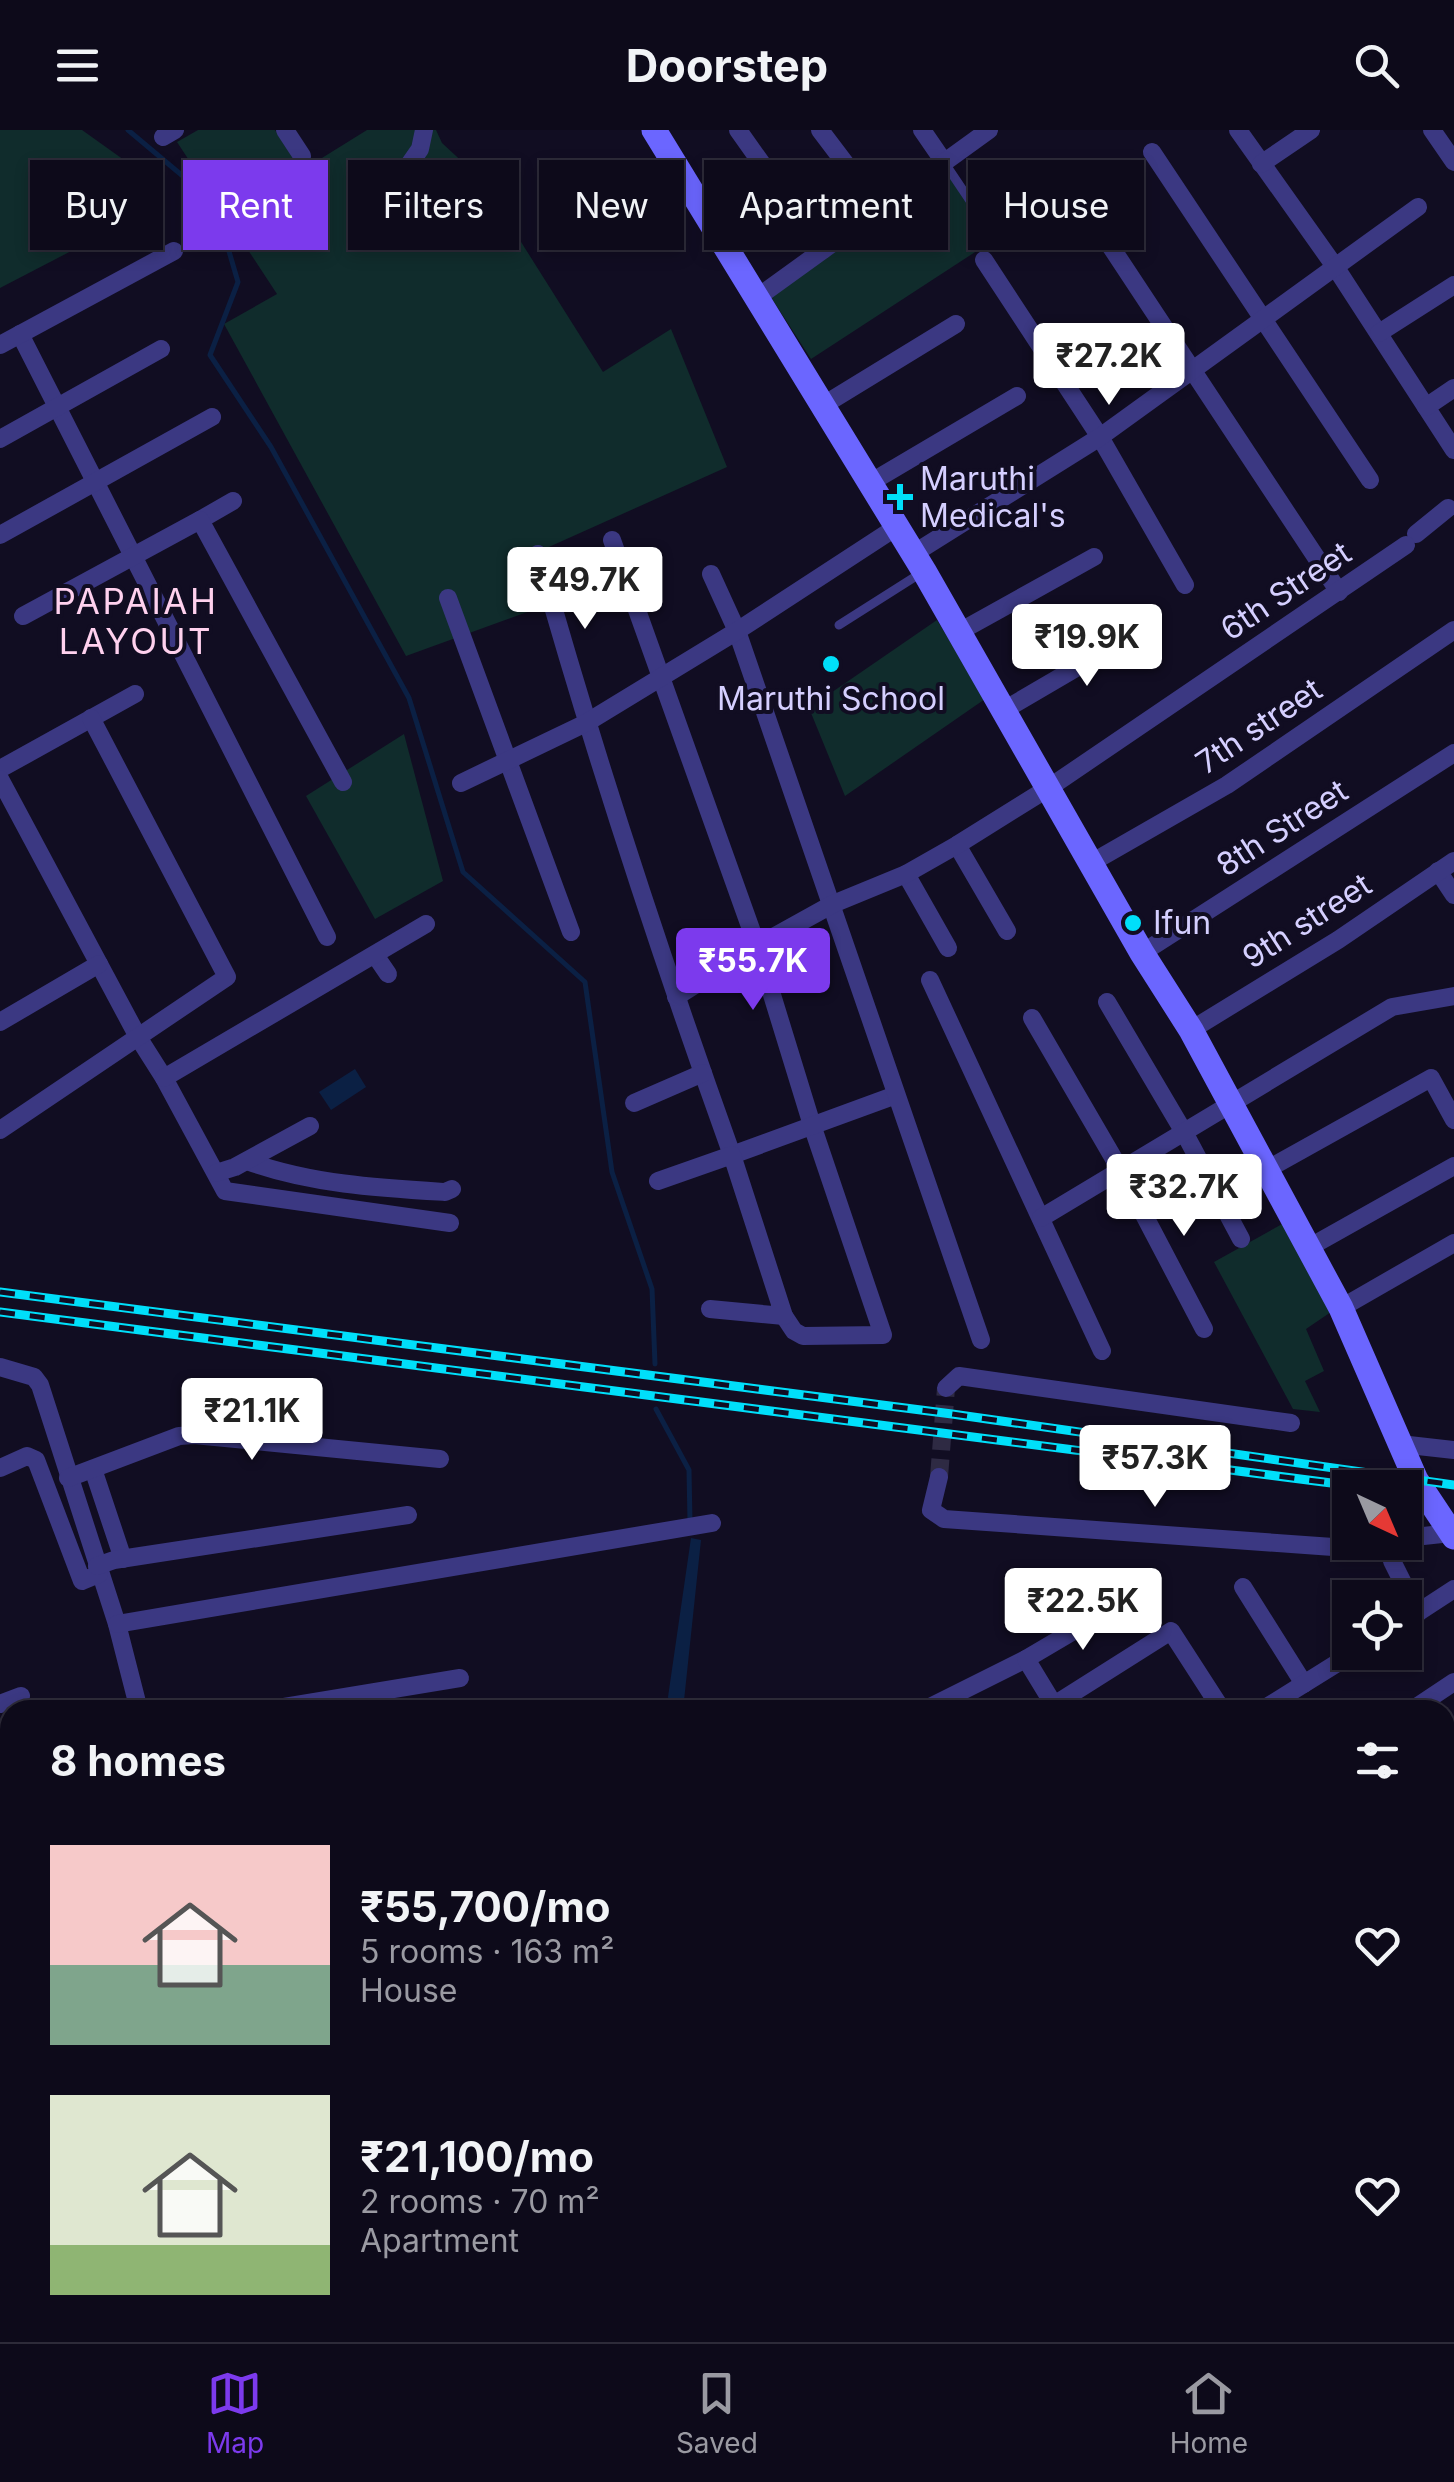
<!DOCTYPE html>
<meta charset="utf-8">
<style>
body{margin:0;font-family:Inter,sans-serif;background:#161323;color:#f1f3f6;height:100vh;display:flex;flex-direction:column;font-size:38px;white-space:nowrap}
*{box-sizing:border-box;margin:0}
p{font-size:32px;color:#9a9aa2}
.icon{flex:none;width:55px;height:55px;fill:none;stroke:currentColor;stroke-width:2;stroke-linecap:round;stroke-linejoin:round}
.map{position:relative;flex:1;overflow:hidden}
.details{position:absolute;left:0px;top:1570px;width:1455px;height:642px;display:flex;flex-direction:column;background:#0d0a1a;border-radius:30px 30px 0 0;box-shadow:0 5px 15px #0003,0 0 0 2px #2d2b39}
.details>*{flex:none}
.hud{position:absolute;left:30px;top:30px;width:1395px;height:90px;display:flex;gap:20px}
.needle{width:65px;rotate:136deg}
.controls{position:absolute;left:1332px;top:1340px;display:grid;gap:20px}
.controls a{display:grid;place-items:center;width:90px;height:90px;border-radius:0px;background:#0d0a1a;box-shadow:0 5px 15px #0003,0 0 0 2px #2d2b39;font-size:50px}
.price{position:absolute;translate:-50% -85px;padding:0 22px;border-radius:10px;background:#fff;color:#222;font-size:32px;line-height:65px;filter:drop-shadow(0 2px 5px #0008)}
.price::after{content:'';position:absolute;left:50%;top:60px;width:30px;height:22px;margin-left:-15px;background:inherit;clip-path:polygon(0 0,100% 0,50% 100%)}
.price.selected{background:#7c3aed;color:#fff}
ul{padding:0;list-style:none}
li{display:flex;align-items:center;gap:30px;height:250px;padding:0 50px}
li span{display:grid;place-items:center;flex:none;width:280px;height:200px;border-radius:0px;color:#555}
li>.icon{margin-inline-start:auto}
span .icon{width:120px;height:120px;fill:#fffc;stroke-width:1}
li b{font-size:42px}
h2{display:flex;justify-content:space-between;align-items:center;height:120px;padding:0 50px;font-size:42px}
.tag{padding:0 35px;border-radius:0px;background:#0d0a1a;box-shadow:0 5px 15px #0003,0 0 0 2px #2d2b39;font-size:35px;line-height:90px}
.tag.selected{background:#7c3aed;color:#fff}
header{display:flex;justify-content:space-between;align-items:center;height:130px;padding:0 50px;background:#0d0a1a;font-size:45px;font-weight:700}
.tab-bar{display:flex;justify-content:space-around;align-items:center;height:140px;border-top:2px solid #2d2b39;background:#0d0a1a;font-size:28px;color:#9a9aa2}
.tab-bar a{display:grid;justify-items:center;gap:5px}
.tab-bar .selected{color:#7c3aed}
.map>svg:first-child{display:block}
</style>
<header><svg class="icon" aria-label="menu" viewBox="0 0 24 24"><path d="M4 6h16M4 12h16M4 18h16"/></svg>Doorstep<svg class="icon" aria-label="search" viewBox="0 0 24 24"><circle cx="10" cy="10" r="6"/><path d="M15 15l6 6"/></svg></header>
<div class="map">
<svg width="1454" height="2212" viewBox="0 0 1454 2212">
<rect width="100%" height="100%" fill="#110d22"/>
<g fill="#102c2c">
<polygon points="0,0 82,0 124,30 129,91 0,158"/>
<polygon points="198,0 275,0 301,41 367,0 436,0 442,13 482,50 603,242 671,199 727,337 531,425 541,477 406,526 224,194 277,164 177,12"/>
<polygon points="947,43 992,111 811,229 767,161"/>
<polygon points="937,490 985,569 845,666 809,578"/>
<polygon points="404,604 443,751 375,789 306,666"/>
<polygon points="1284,1093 1331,1182 1306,1199 1324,1241 1305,1251 1320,1282 1293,1279 1214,1132"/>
<polygon points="1445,1894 1454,1905 1454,2062 1445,2068"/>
<polygon points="815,2203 815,2202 1013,2203 999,2212 816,2212"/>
</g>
<g fill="#0b2044">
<polygon points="355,939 366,957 331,980 319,962"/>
<polygon points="691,1408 701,1410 683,1580 671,1580 668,1567"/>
</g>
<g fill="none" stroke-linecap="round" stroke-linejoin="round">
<g stroke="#0b2044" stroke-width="5">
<polyline points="128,0 203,63 221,94 238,152 210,225 271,317 409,568 463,742 585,852 612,1042 652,1159 655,1234"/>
<polyline points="656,1279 689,1340 690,1392"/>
</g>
<polyline stroke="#2e2a43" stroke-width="18" stroke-dasharray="18 9" stroke-linecap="butt" points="939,1347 946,1258"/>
<g stroke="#3b3882" stroke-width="9">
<polyline points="944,32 987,96"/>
<polyline points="839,495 921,443"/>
</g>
<g stroke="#3b3882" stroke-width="18">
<polyline points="285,0 302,26"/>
<polyline points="738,0 823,120"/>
<polyline points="820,0 879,78"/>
<polyline points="922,0 944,32"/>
<polyline points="1238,0 1336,138 1454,320"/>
<polyline points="1432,0 1454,32"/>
<polyline points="163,7 175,0"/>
<polyline points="1152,22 1370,350"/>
<polyline points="1261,34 1311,0"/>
<polyline points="397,52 420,19 424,0"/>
<polyline points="1080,70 1339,462"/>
<polyline points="984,130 1100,307 1185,455"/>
<polyline points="758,167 989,0"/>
<polyline points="1379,203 1454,155"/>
<polyline points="20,204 327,807"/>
<polyline points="0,215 174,121"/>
<polyline points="822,276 956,194"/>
<polyline points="1426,277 1454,258"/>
<polyline points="0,309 161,219"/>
<polyline points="868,354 1017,266"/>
<polyline points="200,390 233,371"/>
<polyline points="1416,404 1448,378"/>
<polyline points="0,405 212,287"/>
<polyline points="612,410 757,816 812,995 883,1205 803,1206 794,1201 784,1186"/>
<path d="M538,424C595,627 661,827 732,1025L896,965"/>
<polyline points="913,424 1100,307 1418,77"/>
<polyline points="711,444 737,501 981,1210"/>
<polyline points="448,468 571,802"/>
<polyline points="23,486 200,390 343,652"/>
<polyline points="959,502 1094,427"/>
<polyline points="1004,580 1146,497"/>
<polyline points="0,639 135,564"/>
<polyline points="0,649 138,907 164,948 225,1061 450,1093"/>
<polyline points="461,653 586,593 737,501 895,398"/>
<polyline points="957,715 1007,801"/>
<polyline points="1091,733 1227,655 1454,500"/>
<polyline points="1438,741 1454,765"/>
<polyline points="906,744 948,818"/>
<polyline points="1142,823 1454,623"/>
<polyline points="375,825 388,844"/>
<polyline points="930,850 1102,1221"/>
<polyline points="676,867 757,816 833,774 906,744 957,715 1050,657 1406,415"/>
<polyline points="1107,872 1185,1004 1241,1109"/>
<polyline points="1032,888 1121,1041 1204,1199"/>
<polyline points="0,892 99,834"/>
<polyline points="1191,900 1338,810 1454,731"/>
<polyline points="164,948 426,794"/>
<polyline points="634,973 703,943"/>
<polyline points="0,1000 227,847 91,588"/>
<path d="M247,1031C310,1054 379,1058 445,1062L452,1059"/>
<polyline points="1266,1040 1431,948 1454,990"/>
<polyline points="216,1043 235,1037 310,996"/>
<polyline points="658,1051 732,1025 784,1186 710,1179"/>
<polyline points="1041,1088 1392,877 1454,866"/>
<polyline points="1308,1118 1454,1036"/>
<polyline points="1341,1178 1454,1113"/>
<polyline points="0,1237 34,1247 40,1255 117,1494 139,1580"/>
<polyline points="946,1258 959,1246 1291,1293"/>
<polyline points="1400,1314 1454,1320"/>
<polyline points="0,1338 27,1326 36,1330 82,1451 99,1444"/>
<polyline points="93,1339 123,1429"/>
<polyline points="939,1347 931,1380 944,1389 1333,1417 1368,1412"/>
<polyline points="68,1348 179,1306 194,1305 440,1329"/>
<polyline points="1405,1408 1451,1403"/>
<polyline points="1392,1431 1418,1483"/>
<polyline points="97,1436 114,1430 408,1385"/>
<polyline points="1243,1457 1304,1554"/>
<polyline points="1344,1468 1350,1478"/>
<polyline points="1405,1491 1454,1459"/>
<polyline points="117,1494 712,1393"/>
<polyline points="0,1574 21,1566"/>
<polyline points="266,1580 460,1548"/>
<polyline points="924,1580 1026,1529"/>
<polyline points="1046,1580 1171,1501 1222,1580"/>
<polyline points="1057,1580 1026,1529 1126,1470"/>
<polyline points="1262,1580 1355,1522"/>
<polyline points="1412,1580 1454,1552"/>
<polyline points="1445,1632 1454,1626"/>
<polyline points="1445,1717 1454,1710"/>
<polyline points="1445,1803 1454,1797"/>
<polyline points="0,1847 10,1844"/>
<polyline points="1445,1909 1454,1903"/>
<polyline points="0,2011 10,2008"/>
<polyline points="0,2054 10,2087"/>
<polyline points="1445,2174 1454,2166"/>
<polyline points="1445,2195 1454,2205"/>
<polyline points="292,2202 297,2212"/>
<polyline points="572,2202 576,2212"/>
<polyline points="697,2202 701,2212"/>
<polyline points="1173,2202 1180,2212"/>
<polyline points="1261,2202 1268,2212"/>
<polyline points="49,2212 95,2202"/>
<polyline points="1344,2212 1355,2202"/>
</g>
<polyline stroke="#6b66ff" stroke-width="25" points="654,0 924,441 1142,823 1191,900 1341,1178 1416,1350 1454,1407"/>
<g stroke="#00dffa" stroke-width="9">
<g id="rail">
<polyline points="0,1162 952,1284 1454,1355"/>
<polyline points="0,1182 1339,1354"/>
</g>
</g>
<use href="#rail" stroke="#110d22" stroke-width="5" stroke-dasharray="15" stroke-linecap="butt"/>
</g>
<g fill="#00dffa" stroke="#110d22" stroke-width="4">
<path d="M895 352h10v10h10v10h-10v10h-10v-10h-10v-10h10z"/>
<circle cx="831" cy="534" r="10"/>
<circle cx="1133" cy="793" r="10"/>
</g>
<g text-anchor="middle" stroke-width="8" stroke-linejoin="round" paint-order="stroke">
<g font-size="32" fill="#d5cfff" stroke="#110d22" text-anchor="start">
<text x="920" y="360">Maruthi<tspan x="920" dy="37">Medical's</tspan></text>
<text x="831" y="580" text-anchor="middle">Maruthi School</text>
<text x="1153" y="804">Ifun</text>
</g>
<g font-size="32" fill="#d5cfff" stroke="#110d22">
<text transform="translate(1286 461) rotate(-34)" y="11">6th Street</text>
<text transform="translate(1259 596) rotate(-34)" y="11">7th street</text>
<text transform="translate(1282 698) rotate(-33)" y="11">8th Street</text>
<text transform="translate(1307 791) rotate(-33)" y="11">9th street</text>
</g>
<g font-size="35" letter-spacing="2.5" fill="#ffd1ee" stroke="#110d22">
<text x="136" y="484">PAPAIAH<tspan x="136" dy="40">LAYOUT</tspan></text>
</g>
</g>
</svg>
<div class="controls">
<a><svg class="needle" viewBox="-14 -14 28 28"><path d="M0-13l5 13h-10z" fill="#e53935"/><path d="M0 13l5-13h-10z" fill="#9a9aa2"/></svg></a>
<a><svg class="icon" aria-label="locate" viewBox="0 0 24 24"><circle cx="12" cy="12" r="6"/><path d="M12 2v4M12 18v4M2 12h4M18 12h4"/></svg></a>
</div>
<b class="price" style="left:1109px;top:278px">₹27.2K</b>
<b class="price" style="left:585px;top:502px">₹49.7K</b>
<b class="price" style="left:1087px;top:559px">₹19.9K</b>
<b class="price selected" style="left:753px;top:883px">₹55.7K</b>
<b class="price" style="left:1184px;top:1109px">₹32.7K</b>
<b class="price" style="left:252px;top:1333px">₹21.1K</b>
<b class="price" style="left:1155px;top:1380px">₹57.3K</b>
<b class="price" style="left:1083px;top:1523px">₹22.5K</b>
<div class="hud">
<a class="tag">Buy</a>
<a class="tag selected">Rent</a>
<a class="tag">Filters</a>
<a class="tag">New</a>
<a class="tag">Apartment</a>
<a class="tag">House</a>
</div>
<section class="details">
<h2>8 homes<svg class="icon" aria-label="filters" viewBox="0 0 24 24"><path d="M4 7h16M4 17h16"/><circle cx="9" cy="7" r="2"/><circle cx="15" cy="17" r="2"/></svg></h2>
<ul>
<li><span style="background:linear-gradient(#f6c9c9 60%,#7fa58c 0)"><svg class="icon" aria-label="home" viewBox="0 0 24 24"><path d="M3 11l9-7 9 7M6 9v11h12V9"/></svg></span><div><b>₹55,700/mo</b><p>5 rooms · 163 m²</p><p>House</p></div><svg class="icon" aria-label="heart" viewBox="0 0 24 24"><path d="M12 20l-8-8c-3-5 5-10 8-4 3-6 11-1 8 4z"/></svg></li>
<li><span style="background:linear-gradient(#dfe7d0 75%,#8fb573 0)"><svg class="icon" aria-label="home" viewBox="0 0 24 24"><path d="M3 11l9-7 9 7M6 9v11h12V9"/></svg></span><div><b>₹21,100/mo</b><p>2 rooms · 70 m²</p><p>Apartment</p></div><svg class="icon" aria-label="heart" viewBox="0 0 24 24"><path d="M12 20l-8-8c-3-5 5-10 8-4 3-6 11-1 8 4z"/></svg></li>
</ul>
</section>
</div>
<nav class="tab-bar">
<a class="selected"><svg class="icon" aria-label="map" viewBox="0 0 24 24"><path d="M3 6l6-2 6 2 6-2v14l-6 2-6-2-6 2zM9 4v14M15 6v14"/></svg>Map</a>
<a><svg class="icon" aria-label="saved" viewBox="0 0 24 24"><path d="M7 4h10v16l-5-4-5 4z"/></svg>Saved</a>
<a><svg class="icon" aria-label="home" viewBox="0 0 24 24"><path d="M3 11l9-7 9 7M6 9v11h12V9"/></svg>Home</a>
</nav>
